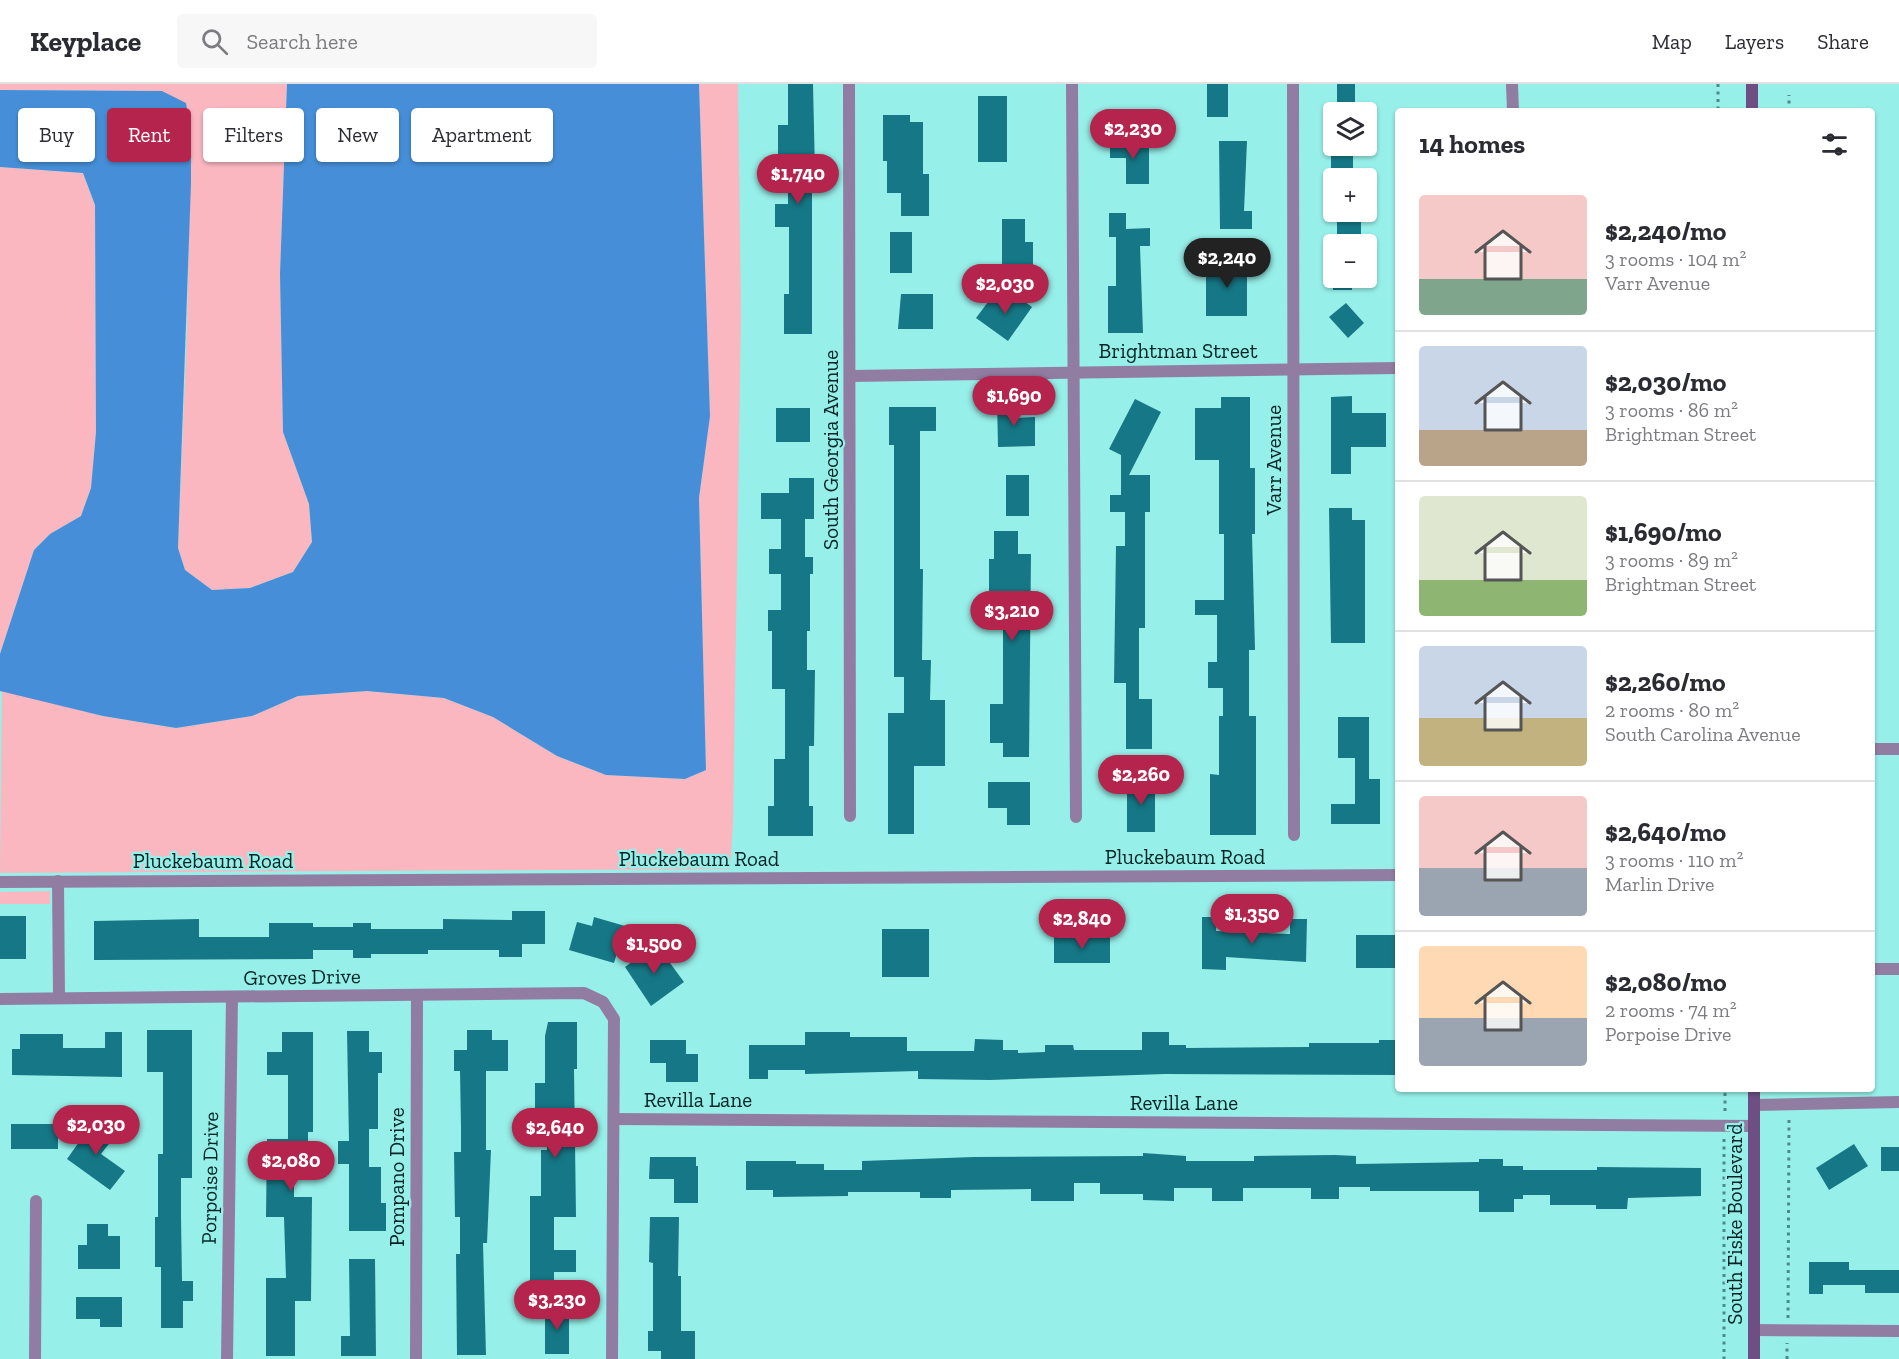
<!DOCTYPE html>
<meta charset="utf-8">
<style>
body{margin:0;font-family:"Zilla Slab",serif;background:#f7f7f7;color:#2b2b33;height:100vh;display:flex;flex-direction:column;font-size:22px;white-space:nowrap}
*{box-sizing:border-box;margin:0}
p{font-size:20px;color:#7c7c81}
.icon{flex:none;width:33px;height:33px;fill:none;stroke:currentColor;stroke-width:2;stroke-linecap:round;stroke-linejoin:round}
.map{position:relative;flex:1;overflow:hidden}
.drawer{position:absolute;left:1395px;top:24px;width:480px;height:984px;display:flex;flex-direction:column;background:#fff;border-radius:6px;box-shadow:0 2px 4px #0004}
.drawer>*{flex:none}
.hud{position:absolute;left:18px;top:24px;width:570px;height:54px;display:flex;gap:12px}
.tools{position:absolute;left:1323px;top:18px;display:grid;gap:12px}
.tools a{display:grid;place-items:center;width:54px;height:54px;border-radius:6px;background:#fff;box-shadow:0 2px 4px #0004;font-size:30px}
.price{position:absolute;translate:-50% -51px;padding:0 14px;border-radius:21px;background:#b5244d;color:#fff;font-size:20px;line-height:39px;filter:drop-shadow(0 2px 3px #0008)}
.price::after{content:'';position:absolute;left:50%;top:36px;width:18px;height:14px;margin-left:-9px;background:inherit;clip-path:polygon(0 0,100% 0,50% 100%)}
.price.active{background:#222;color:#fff}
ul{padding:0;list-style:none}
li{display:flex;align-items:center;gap:18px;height:150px;padding:0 24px}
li+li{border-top:2px solid #e1e1e2}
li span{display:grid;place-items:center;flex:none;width:168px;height:120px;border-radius:6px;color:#555}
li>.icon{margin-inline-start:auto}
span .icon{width:72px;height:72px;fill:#fffc;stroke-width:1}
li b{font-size:26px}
h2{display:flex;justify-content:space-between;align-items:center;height:72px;padding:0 24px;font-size:26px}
.tag{padding:0 21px;border-radius:6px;background:#fff;box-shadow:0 2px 4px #0004;font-size:21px;line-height:54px}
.tag.active{background:#b5244d;color:#fff}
header{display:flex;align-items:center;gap:36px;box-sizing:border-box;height:84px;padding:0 30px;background:#fff;border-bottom:2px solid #e1e1e2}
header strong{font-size:28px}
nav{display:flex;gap:33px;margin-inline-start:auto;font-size:21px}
.search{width:420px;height:54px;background:#f7f7f7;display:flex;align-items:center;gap:15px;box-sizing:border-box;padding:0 21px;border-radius:6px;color:#7c7c81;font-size:22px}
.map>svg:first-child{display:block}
</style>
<header>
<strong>Keyplace</strong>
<div class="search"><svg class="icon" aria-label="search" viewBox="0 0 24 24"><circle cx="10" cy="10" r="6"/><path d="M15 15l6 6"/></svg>Search here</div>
<nav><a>Map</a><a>Layers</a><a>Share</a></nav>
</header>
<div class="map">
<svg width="1899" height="1275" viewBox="0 0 1899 1275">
<rect width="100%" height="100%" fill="#97efe9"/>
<g fill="#fab7c0">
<polygon points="0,0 287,0 280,190 283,348 309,420 312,458 293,488 250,504 212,506 185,486 178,464 187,243 191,48 162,7 0,6"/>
<polygon points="699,0 738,0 741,229 733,739 730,785 0,789 2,606 103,632 176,644 252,632 298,612 367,607 444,614 493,633 557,672 606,691 685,695 706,686 699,414 710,332"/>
<polygon points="0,83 83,89 95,122 96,348 91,404 81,432 50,450 34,466 0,570"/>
<polygon points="50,807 50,820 0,820 0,808"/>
</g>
<polygon fill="#468fd8" points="287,0 699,0 710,332 699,414 706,686 685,695 606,691 557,672 493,633 444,614 367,607 298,612 252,632 176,644 103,632 0,607 0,570 34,466 50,450 81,432 91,404 96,348 95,121 83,89 0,83 0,6 162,7 186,19 191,48 191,99 178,464 185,486 212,506 250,504 293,488 312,458 309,420 283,348 280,190"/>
<g fill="#167886">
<polygon points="788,0 813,0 815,88 812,88 812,250 784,250 784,210 789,210 789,143 775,143 775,120 788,120 788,88 778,88 778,41 788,41"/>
<rect x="1207" y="0" width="21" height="33"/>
<rect x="1337" y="0" width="18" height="28"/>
<rect x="978" y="12" width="29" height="66"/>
<polygon points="883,31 910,31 910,38 923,38 923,90 929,90 929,132 901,132 901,109 887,109 887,77 883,77"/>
<polygon points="1219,57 1247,57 1244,127 1252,127 1252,145 1220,145"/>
<polygon points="1110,58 1149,58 1149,100 1126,100 1126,74 1110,74"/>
<rect x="1331" y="62" width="22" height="32"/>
<rect x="1337" y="128" width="24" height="26"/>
<polygon points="1109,129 1126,129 1126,145 1150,144 1150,162 1140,162 1143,249 1108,249 1108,202 1116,202 1116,153 1109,153"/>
<polygon points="1002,135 1025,135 1025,158 1033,158 1033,183 1002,183"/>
<rect x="890" y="148" width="22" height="41"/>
<polygon points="1218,176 1247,176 1247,232 1206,232 1206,187 1218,187"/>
<rect x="1333" y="194" width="19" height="12"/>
<polygon points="1009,206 1032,223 1008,257 976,234 991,214 999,220"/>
<polygon points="901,210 933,210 933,245 898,245"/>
<polygon points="1346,219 1364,239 1348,254 1329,233"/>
<polygon points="1352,312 1352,329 1386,329 1386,363 1351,363 1351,390 1331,390 1331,313"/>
<polygon points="1221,313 1250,313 1250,384 1255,384 1255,450 1252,450 1255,566 1249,566 1249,632 1256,632 1256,751 1210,751 1210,690 1219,691 1219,632 1223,632 1223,604 1208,604 1208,578 1217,578 1217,531 1195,531 1195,516 1224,516 1224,450 1219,450 1219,376 1195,376 1195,324 1221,324"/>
<polygon points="1135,315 1161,328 1129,391 1150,391 1150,428 1145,428 1145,544 1139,544 1139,615 1152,615 1152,665 1126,665 1126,599 1114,599 1116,462 1125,462 1125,428 1110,428 1110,411 1121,411 1121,371 1109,365"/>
<polygon points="997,316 1016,316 1016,334 1035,333 1035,362 998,363"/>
<polygon points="889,323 936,323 936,347 920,347 920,485 923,485 922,576 931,576 930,616 945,616 945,682 914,682 914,750 888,750 888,629 904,629 904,593 894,593 894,361 889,361"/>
<rect x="776" y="324" width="34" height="34"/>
<rect x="1006" y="391" width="23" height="41"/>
<polygon points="789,394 814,394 814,435 805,435 805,473 813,473 813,490 810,490 810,547 807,547 807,586 815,586 814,662 809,662 809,722 813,722 813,752 768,752 768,722 774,722 774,675 785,675 785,605 772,605 772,547 768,547 768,526 781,526 781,490 769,490 769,465 781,465 781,435 761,435 761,409 789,409"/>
<polygon points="1329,424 1352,424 1352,436 1365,436 1365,559 1331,559"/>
<polygon points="994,447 1018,447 1018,470 1031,470 1029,673 1003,673 1003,659 990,659 990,620 1003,620 1003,545 989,545 989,475 994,475"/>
<polygon points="1338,633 1369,633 1369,695 1380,695 1380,740 1331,740 1331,720 1355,720 1355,674 1338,674"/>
<rect x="1127" y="695" width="28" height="53"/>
<polygon points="988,698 1030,698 1030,741 1007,741 1007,724 988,724"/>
<polygon points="512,827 545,827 545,860 522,860 522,873 499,873 499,866 428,866 428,870 371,870 371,874 353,874 353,866 313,866 313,875 94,876 94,837 199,835 199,853 269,853 269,839 313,839 313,843 353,843 353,839 371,839 371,845 443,845 443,835 512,836"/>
<rect x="0" y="832" width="26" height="43"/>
<polygon points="594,833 625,842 614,879 569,866 577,838 592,842"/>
<polygon points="1202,833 1217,833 1216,847 1290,850 1290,835 1307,835 1306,878 1226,873 1226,886 1202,885"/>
<rect x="882" y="845" width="47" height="48"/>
<rect x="1356" y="851" width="42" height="33"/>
<rect x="1054" y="852" width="56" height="27"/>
<polygon points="656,860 684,898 651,922 625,883"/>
<polygon points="548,938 577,938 577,985 574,985 576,1133 554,1133 554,1166 576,1166 576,1188 554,1188 554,1213 530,1213 530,1112 541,1112 541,1066 547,1066 547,1033 535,1033 535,999 545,999 545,952"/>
<polygon points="147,946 192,946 192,1094 181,1094 181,1133 182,1197 193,1197 193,1217 183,1217 183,1244 161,1244 161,1183 155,1183 155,1133 158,1133 158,1070 163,1070 163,988 147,988"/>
<polygon points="467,946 492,946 492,956 508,956 508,987 486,987 486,1066 491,1066 487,1159 483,1159 486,1271 457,1271 456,1170 460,1170 460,1133 455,1133 454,1068 461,1068 461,1043 460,987 454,987 454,966 467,966"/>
<polygon points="347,947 369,947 369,968 382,968 382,989 378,989 378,1045 369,1045 369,1083 381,1083 381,1119 386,1119 386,1147 349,1147 349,1080 338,1080 338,1057 349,1057"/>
<polygon points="105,948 122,948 122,993 12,991 12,965 20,965 20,950 63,950 63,964 105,964"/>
<polygon points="282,948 313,948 313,1048 308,1048 308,1084 294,1084 294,1113 312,1113 311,1217 295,1217 295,1272 266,1272 266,1194 286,1194 284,1133 266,1133 267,1055 288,1055 288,991 267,991 267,968 282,968"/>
<polygon points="805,948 850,948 850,953 907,953 907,967 974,967 975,955 1003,956 1003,966 1018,966 1018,969 1045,968 1045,961 1073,961 1074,966 1142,966 1142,948 1169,948 1169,961 1186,961 1186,964 1309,963 1309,959 1379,959 1379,956 1398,956 1398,991 1165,990 990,996 918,995 918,987 805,990 805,986 768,986 768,995 749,995 749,961 805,961"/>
<polygon points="650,956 686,956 686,970 698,970 698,998 666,998 666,979 650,979"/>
<polygon points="94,1037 115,1052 101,1070 125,1087 110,1106 67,1075"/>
<rect x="11" y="1040" width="47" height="25"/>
<polygon points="1854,1060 1868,1082 1829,1106 1816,1084"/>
<rect x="1881" y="1063" width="18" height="24"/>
<polygon points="1143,1069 1186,1072 1186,1077 1254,1077 1254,1072 1335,1071 1356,1072 1356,1080 1479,1078 1479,1075 1503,1075 1503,1082 1523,1082 1523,1086 1597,1086 1597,1083 1701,1084 1701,1112 1628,1114 1627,1125 1596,1125 1596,1121 1550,1121 1550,1111 1523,1111 1523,1115 1514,1115 1514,1128 1479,1128 1479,1107 1370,1107 1370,1103 1339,1103 1339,1115 1311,1115 1311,1104 1243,1104 1243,1117 1212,1117 1212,1104 1174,1104 1174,1117 1143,1116 1143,1110 1100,1110 1100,1099 1074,1099 1074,1117 1031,1117 1031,1105 951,1106 951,1114 920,1114 920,1108 848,1108 848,1112 773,1113 773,1106 746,1106 746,1077 796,1077 796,1080 824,1080 824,1086 862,1086 862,1077 974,1073 1143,1072"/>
<polygon points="650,1073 696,1073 696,1082 698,1082 698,1119 674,1119 674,1095 649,1095"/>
<polygon points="650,1133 679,1133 678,1192 681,1192 681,1247 695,1247 695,1275 661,1275 661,1267 648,1267 648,1247 653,1247 653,1179 649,1178"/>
<polygon points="87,1140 108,1140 108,1152 120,1152 120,1185 78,1185 78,1161 87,1161"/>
<polygon points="349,1175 375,1175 376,1272 341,1272 341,1252 350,1252"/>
<polygon points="1809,1178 1849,1178 1849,1186 1899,1186 1899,1209 1865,1209 1865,1201 1823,1201 1823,1210 1809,1210"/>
<polygon points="76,1213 122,1213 122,1243 100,1243 100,1235 76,1235"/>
<rect x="545" y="1224" width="24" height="46"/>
</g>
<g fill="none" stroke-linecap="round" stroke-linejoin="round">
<g stroke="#4c8a87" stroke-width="3" stroke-dasharray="3 4.5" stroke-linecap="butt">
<polyline points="1718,0 1718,27"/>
<polyline points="1789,27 1789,11"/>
<polyline points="1725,1027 1725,1005"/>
<polyline points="1724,1055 1724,1275"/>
<polyline points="1788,1234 1789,1034"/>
<polyline points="1787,1275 1787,1259"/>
</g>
<g stroke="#927da2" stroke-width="12">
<polyline points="849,0 850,732"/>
<polyline points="1072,0 1076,733"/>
<polyline points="1293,0 1294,751"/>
<polyline points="1512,0 1513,27"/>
<polyline points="850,292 1398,284"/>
<polyline points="1872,665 1899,665"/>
<polyline points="58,797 59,914"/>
<polyline points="1872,885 1899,885"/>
<polyline points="0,915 584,909 603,918 614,935 612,1275"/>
<polyline points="1754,1021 1899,1018"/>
<polyline points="614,1035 1754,1042"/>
<polyline points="1754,1246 1899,1247"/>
<polyline points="35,1275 36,1117"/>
<polyline points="227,1275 232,913"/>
<polyline points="416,1275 417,911"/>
</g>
<polyline stroke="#927da2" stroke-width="12" points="0,798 1398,791"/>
<g stroke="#6e4f84" stroke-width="12">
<polyline points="1752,0 1752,27"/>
<polyline points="1754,1275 1754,1005"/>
</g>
</g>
<g text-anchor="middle" stroke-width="4.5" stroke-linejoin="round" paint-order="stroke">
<g font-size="21" fill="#002423" stroke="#97efe9">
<text x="1178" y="274">Brightman Street</text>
<text transform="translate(831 366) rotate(-90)" y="7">South Georgia Avenue</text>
<text transform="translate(1274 376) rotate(-90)" y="7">Varr Avenue</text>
<text x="1185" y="780">Pluckebaum Road</text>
<text x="699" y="782">Pluckebaum Road</text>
<text x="213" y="784">Pluckebaum Road</text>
<text transform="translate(302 893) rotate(-1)" y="7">Groves Drive</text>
<text x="698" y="1023">Revilla Lane</text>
<text x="1184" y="1026">Revilla Lane</text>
<text transform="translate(397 1093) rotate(-90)" y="7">Pompano Drive</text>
<text transform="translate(210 1094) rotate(-89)" y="7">Porpoise Drive</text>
<text transform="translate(1735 1140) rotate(-90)" y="7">South Fiske Boulevard</text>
</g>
</g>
</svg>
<div class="tools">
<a><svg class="icon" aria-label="layers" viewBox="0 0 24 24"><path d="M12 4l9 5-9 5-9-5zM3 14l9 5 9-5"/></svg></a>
<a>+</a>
<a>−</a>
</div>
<b class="price" style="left:1133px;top:76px">$2,230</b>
<b class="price" style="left:798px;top:121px">$1,740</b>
<b class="price active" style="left:1227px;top:205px">$2,240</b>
<b class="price" style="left:1005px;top:231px">$2,030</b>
<b class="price" style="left:1014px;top:343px">$1,690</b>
<b class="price" style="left:1012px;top:558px">$3,210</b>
<b class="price" style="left:1141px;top:722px">$2,260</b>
<b class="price" style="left:1252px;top:861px">$1,350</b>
<b class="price" style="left:1082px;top:866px">$2,840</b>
<b class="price" style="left:654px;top:891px">$1,500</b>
<b class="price" style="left:96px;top:1072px">$2,030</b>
<b class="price" style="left:555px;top:1075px">$2,640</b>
<b class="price" style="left:291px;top:1108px">$2,080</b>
<b class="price" style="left:557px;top:1247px">$3,230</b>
<div class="hud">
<a class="tag">Buy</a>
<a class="tag active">Rent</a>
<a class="tag">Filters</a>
<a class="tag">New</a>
<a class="tag">Apartment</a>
</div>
<section class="drawer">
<h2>14 homes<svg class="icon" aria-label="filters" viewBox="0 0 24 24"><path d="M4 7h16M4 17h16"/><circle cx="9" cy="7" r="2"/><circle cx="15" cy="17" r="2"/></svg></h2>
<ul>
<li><span style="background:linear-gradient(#f6c9c9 70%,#7fa58c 0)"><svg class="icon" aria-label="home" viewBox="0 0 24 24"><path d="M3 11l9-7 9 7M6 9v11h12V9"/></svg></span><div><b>$2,240/mo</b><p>3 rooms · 104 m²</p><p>Varr Avenue</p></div></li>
<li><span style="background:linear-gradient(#c9d6e8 70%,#b9a48a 0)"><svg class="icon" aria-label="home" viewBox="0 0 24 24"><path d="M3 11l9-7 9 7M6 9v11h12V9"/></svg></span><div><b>$2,030/mo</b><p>3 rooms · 86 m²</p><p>Brightman Street</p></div></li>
<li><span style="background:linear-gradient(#dfe7d0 70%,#8fb573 0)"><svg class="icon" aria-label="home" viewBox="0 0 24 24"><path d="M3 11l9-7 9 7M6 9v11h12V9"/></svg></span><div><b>$1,690/mo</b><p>3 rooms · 89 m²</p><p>Brightman Street</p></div></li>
<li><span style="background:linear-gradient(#c9d6e8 60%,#c2b280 0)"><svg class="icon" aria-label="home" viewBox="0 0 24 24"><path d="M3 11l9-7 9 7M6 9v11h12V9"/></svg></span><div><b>$2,260/mo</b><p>2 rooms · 80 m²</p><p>South Carolina Avenue</p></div></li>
<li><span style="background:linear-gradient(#f6c9c9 60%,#9aa5b1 0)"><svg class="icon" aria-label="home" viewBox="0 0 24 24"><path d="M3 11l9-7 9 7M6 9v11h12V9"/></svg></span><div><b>$2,640/mo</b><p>3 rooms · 110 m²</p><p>Marlin Drive</p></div></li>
<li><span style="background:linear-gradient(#ffd9b3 60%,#9aa5b1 0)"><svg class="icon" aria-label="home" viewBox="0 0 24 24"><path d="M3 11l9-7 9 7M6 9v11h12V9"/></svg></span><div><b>$2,080/mo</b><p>2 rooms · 74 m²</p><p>Porpoise Drive</p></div></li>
</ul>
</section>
</div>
